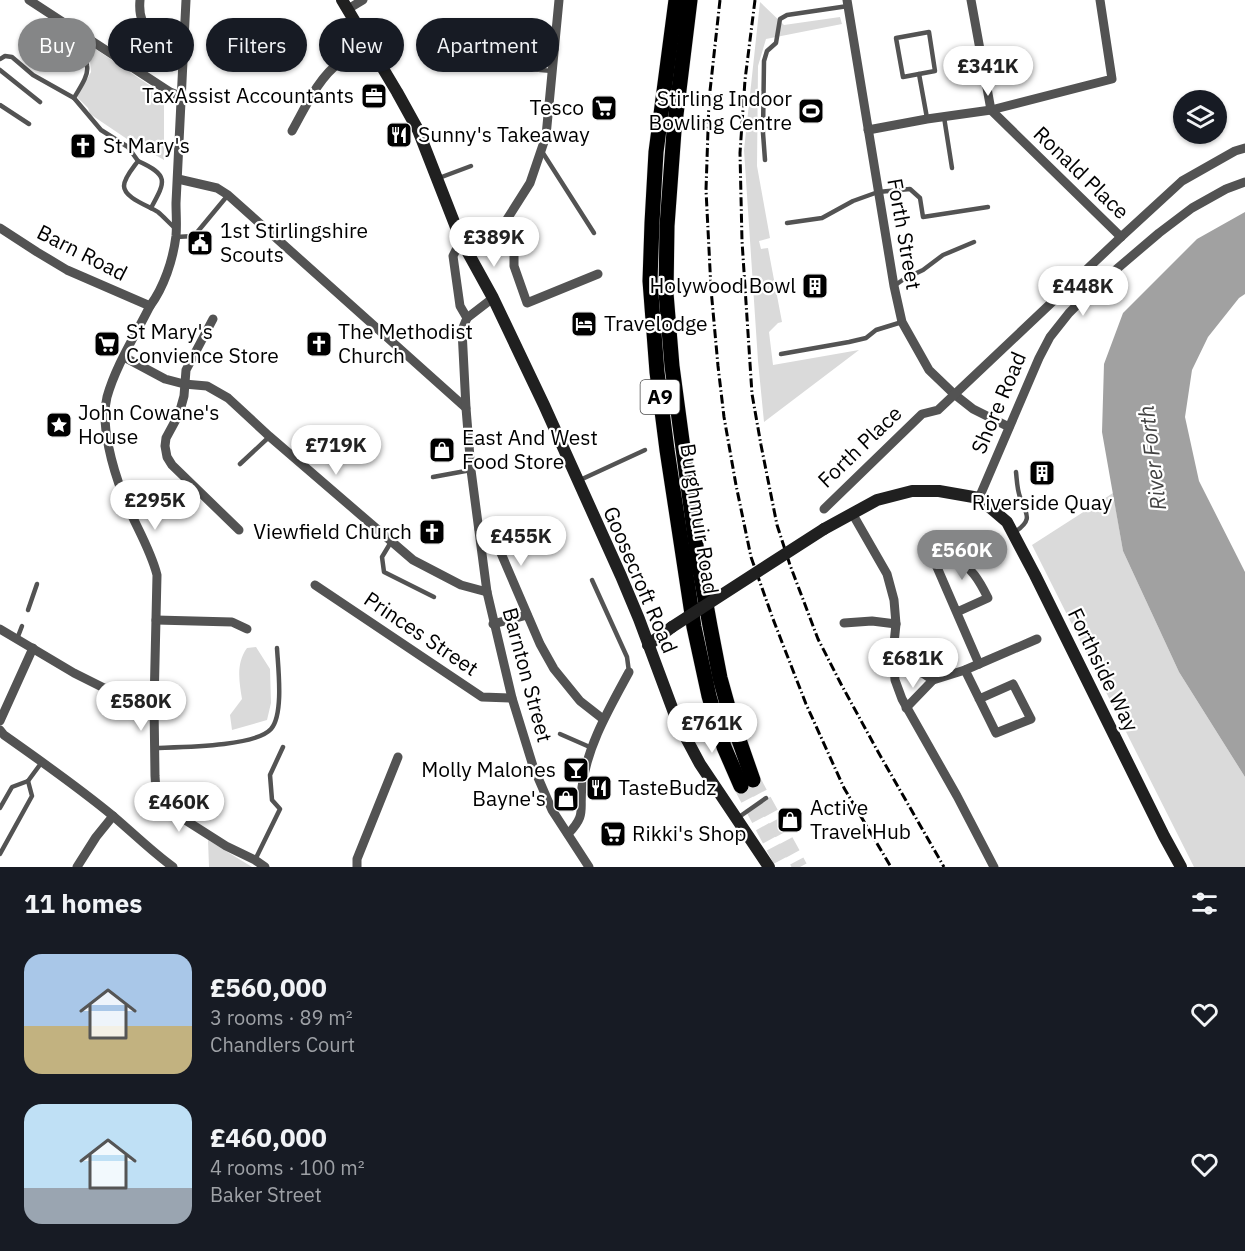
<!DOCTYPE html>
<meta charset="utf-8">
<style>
body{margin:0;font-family:"IBM Plex Sans",sans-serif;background:#20242c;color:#f1f3f6;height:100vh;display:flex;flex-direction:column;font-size:22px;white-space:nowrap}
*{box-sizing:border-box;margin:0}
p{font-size:20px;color:#9ea1a6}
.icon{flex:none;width:33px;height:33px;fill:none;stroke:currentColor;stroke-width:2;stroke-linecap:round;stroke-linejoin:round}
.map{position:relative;height:867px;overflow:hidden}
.details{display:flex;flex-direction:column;background:#171b24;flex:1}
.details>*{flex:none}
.top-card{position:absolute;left:18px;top:18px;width:600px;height:54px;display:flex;gap:12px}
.tools{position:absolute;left:1173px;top:90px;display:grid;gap:12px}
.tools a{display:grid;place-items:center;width:54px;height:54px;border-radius:50%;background:#171b24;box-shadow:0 2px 4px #0004;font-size:30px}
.price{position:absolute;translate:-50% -51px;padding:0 14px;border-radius:21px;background:#fff;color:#222;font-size:20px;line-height:39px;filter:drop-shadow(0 2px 3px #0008)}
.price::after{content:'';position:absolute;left:50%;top:36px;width:18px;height:14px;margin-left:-9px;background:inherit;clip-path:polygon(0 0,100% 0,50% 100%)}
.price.active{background:#858687;color:#fff}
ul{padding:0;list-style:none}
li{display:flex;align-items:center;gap:18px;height:150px;padding:0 24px}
li span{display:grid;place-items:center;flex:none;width:168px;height:120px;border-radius:18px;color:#555}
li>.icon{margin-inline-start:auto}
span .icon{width:72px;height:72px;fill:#fffc;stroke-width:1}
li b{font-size:26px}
h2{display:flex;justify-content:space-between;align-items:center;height:72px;padding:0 24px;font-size:26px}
.pill{padding:0 21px;border-radius:27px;background:#171b24;box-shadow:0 2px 4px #0004;font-size:21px;line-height:54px}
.pill.active{background:#858687;color:#fff}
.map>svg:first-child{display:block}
</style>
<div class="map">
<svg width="1245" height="867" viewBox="0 0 1245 867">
<rect width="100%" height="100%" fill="#fff"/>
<g fill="#dadada">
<polygon points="760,2 784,25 840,17 842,24 766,39 758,66 757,166 770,238 759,241 761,249 768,248 782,322 778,323 769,332 773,365 859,350 764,422 758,361 744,150"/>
<polygon points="88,44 164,95 164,160 135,143 137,140 130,135 127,139 90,114 88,108 77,97 91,72 90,60 85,50"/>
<polygon points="1113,493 1123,551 1179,672 1245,777 1245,867 1194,867 1032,545"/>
<path d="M256,647L270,669L271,703L267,720L232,730L230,715L242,699C239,681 236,663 247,648Z"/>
<polygon points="208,840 252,867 209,867"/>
</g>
<polygon fill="#a1a1a1" points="1245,212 1245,294 1239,298 1208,337 1192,370 1185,417 1199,481 1245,572 1245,777 1179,672 1123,551 1102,432 1104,364 1123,313 1197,239"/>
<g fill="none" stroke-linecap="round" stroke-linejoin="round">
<g stroke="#d9d9d9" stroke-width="15" stroke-dasharray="15 8" stroke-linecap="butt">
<polyline points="753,780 800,867"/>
<polyline points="741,786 784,867"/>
</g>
<g stroke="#dbdbdb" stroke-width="16">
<g id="primary">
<polyline points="676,0 656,152 652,223 650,281 657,372 667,450 694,627 709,696 724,747 741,786"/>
<polyline points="690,0 674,131 667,226 666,293 672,366 698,560 710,626 720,678 730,714 753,780"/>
</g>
</g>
<g stroke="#535353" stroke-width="4.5">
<polygon points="929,32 935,71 903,77 896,38"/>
<path d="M0,59L5,56L12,57L33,75L74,98C79,89 89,76 87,66C86,52 80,55 85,37"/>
<polyline points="473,64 552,71"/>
<polyline points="0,70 40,102"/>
<polyline points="919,74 927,118"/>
<path d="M74,98L101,130L128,147L138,161C133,168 124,178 124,186C124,198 149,206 158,212C164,217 170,224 176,229"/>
<polyline points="0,105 29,124"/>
<polyline points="944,117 952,168"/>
<polyline points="541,150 594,233"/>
<polyline points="765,160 763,133 764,61 767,51 776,43 780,19 787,15 848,6"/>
<path d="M138,161C169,175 166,181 151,208"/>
<polyline points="439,178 471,166"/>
<polyline points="787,223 822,218 853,201 878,192 910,189 920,198 923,217 988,207"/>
<polyline points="176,237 194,236 228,195"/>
<polyline points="894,286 904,279 923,270 943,255 974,242"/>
<polyline points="781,354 849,342 866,338 876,330 902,322"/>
<polyline points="240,464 269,437"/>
<polyline points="433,477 471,470"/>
<polyline points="580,480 645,450"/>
<path d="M1015,532C1034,519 1026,514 1020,497C1017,489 1017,481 1016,472"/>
<polyline points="391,542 382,557 384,572 434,597"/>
<polyline points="592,580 627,657 629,672"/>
<polyline points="28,610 37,584"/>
<polyline points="17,639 22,626"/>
<polyline points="560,734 592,748"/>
<path d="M155,748C179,747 255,747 271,729C284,714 278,667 277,648"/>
<polyline points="0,808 12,787 28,781 42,762"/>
<polyline points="739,817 766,798"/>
<polyline points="0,854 32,796 28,781"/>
<polyline points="255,860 280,809 272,800 270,775 283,747"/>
</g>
<g stroke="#535353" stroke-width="9">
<polyline points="29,0 170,92 182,97"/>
<path d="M140,0C137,32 156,38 184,42"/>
<path d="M186,0L176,203C176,214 177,225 176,236C173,260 164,287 150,306C135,336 116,365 107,397C100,425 113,469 123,495C133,522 150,547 157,575L154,705L155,776L156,791L159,799L166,806L182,818L226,846L255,860L265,867"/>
<polyline points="847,0 894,286 902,322 929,370 954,394 973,409 1009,427"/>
<polyline points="971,0 991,110 1121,237"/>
<polyline points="348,9 363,0"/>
<polyline points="868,130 927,119 991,110 1112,79 1100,0"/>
<path d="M292,131C305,108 318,78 340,62C349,55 360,50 369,45"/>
<polyline points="178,179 217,188 228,195 466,408"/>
<polyline points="504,224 510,234 514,245 514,266 527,303 598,274"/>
<polyline points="0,228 37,252 67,270 150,306"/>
<polyline points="461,240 453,256 460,306 467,318"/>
<polyline points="468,252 504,224 530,183 546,136 559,0"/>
<polyline points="493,298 467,318 462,330 466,408 471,470 487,592 512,698 533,766 552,810 589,867"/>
<polyline points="213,319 186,370 184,396 179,414 166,438 165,446 167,457 172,465 239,530"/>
<polyline points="124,357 165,379 184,384 207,386 228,398 269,436 413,560 461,585 487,592"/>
<polyline points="979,498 1039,358 1050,337 1069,313 1092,290 1159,233 1192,208 1226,189 1245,182"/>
<polyline points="824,509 922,414 938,410 1121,237 1182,181 1235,151 1245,148"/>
<polyline points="852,513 887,574 894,600 896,624 893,653 895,680 902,699 957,796 994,867"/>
<polyline points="479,529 491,530 540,644 554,669 580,701 603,719"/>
<polyline points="315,585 482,697 512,698"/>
<path d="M957,612L988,598C980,582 971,565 953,559C947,558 939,558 933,558L979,664"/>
<polyline points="156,620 232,622 247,629"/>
<polyline points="844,623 872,621 896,624"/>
<polyline points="493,624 527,615"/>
<polyline points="0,629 74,673 120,696 154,705"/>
<polyline points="893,653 933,680 965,670 1037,639"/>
<polyline points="965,670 996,733 1031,719 1013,684 979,699"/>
<polyline points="906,708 933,680"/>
<polyline points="0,721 33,648"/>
<path d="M0,730L4,735C41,761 78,787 113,816C133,833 151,851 173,867"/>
<path d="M568,834C587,814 579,811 582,787C587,746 609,709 629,672"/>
<polyline points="77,867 96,837 113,816"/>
<polyline points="357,867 357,859 398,757"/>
</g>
<g stroke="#202020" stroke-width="12">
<polyline points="342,0 397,92 418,130 461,240 493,298 544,405 621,576 639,619 677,721 700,764 769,867"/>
<polyline points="824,529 877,500 912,491 939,491 979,498 1007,522 1035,575 1164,836 1181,867"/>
<polyline points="648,645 672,627"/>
</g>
<use href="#primary" stroke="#000" stroke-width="15"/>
<g stroke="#000" stroke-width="3" stroke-dasharray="9 3 1.5 3" stroke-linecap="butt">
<polyline points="720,0 709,100 706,190 711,289 718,366 724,417 736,485 751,557 773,619 806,704 844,788 891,867"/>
<polyline points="755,0 745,80 740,153 742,241 752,394 761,445 777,525 790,565 818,639 841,684 877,750 944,867"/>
</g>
<polyline stroke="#202020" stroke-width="12" points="672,627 824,529"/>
</g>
<defs>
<g id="office-square" transform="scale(1.35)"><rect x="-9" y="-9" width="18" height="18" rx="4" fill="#000" stroke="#fff"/><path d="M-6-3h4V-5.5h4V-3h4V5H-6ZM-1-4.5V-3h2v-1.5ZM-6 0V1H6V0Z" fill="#fff"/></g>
<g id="supermarket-square" transform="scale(1.35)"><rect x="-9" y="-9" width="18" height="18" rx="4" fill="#000" stroke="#fff"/><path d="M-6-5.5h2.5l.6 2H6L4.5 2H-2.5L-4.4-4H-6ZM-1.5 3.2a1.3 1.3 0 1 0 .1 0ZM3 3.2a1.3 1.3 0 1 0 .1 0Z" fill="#fff"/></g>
<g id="stadium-square" transform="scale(1.35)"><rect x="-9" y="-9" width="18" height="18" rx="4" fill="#000" stroke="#fff"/><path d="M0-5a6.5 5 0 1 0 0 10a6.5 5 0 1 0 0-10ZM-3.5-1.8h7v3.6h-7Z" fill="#fff"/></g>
<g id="restaurant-square" transform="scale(1.35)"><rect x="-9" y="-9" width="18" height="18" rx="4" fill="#000" stroke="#fff"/><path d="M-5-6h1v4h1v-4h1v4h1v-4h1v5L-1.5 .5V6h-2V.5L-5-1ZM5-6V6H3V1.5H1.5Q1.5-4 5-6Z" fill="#fff"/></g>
<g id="church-square" transform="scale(1.35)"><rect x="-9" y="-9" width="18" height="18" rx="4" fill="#000" stroke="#fff"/><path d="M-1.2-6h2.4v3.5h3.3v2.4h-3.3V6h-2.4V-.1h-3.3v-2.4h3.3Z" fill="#fff"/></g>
<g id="civic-square" transform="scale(1.35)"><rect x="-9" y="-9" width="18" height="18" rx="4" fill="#000" stroke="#fff"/><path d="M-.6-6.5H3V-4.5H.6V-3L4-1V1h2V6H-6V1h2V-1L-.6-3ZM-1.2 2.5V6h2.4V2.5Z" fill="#fff"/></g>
<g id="building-square" transform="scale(1.35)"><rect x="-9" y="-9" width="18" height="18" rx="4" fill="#000" stroke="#fff"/><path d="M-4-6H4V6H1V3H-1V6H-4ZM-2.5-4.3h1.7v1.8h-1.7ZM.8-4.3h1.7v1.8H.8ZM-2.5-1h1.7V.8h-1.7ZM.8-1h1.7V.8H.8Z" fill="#fff"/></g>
<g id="hotel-square" transform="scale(1.35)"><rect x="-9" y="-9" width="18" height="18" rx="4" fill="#000" stroke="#fff"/><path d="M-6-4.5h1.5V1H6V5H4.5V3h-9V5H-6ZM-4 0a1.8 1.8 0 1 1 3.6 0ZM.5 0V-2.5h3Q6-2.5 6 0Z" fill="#fff"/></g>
<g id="sight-square" transform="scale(1.35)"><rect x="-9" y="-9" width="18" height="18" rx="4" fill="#000" stroke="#fff"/><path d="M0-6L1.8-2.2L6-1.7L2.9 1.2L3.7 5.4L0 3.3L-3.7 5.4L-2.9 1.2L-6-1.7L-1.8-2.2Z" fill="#fff"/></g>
<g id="shop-square" transform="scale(1.35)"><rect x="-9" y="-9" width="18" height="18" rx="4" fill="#000" stroke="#fff"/><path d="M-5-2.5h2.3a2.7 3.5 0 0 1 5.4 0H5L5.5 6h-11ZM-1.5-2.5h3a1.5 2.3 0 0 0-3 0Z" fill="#fff"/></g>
<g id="bar-square" transform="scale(1.35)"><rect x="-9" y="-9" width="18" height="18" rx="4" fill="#000" stroke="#fff"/><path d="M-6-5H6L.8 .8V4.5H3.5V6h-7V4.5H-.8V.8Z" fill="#fff"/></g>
</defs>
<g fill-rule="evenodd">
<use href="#office-square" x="374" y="96"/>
<use href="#supermarket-square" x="604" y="108"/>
<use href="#stadium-square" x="811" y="111"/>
<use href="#restaurant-square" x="399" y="135"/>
<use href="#church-square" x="83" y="146"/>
<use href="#civic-square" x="200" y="243"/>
<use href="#building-square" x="815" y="286"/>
<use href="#hotel-square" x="584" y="324"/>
<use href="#supermarket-square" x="107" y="344"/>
<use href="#church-square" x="319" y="344"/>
<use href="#sight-square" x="59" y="425"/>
<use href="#shop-square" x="442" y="450"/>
<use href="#building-square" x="1042" y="473"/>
<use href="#church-square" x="432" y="532"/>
<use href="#bar-square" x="576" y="770"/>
<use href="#restaurant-square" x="599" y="788"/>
<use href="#shop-square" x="566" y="799"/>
<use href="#shop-square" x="790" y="820"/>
<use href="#supermarket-square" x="613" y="834"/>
</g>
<g text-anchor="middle" stroke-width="4.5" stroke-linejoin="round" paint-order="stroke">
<rect fill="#fff" stroke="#4c4c4c" stroke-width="1.5" x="640.5" y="380" width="39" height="34" rx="4.5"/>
<g font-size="20" font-weight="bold" fill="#000">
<text x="660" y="404">A9</text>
</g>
<g font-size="21" fill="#000" stroke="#fff" text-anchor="start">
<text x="354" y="103" text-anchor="end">TaxAssist Accountants</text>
<text x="792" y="106" text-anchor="end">Stirling Indoor<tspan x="792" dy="24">Bowling Centre</tspan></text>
<text x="584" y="115" text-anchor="end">Tesco</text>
<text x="418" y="142">Sunny's Takeaway</text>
<text x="103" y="153">St Mary's</text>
<text x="220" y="238">1st Stirlingshire<tspan x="220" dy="24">Scouts</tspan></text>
<text x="796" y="293" text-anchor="end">Holywood Bowl</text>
<text x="604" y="331">Travelodge</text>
<text x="126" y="339">St Mary's<tspan x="126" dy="24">Convience Store</tspan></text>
<text x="338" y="339">The Methodist<tspan x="338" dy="24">Church</tspan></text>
<text x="78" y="420">John Cowane's<tspan x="78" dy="24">House</tspan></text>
<text x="462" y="445">East And West<tspan x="462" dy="24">Food Store</tspan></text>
<text x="1042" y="510" text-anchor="middle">Riverside Quay</text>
<text x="412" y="539" text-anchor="end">Viewfield Church</text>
<text x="556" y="777" text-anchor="end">Molly Malones</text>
<text x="618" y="795">TasteBudz</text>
<text x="546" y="806" text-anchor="end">Bayne's</text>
<text x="810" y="815">Active<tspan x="810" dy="24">Travel Hub</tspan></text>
<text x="632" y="841">Rikki's Shop</text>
</g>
<g font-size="21" fill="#000" stroke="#fff">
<text transform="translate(1081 173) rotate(44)" y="7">Ronald Place</text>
<text transform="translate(904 234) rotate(80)" y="7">Forth Street</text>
<text transform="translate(82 253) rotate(27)" y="7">Barn Road</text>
<text transform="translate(999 403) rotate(-67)" y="7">Shore Road</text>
<text transform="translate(860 447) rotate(-44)" y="7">Forth Place</text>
<text transform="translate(699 519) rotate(81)" y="7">Burghmuir Road</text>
<text transform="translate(640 580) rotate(67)" y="7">Goosecroft Road</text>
<text transform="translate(421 634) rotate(34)" y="7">Princes Street</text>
<text transform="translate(1103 670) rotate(64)" y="7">Forthside Way</text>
<text transform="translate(527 675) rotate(75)" y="7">Barnton Street</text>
</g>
<g font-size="22" font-style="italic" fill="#424242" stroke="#fff">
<text transform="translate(1152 458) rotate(-97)" y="8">River Forth</text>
</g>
</g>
</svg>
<div class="tools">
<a><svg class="icon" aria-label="layers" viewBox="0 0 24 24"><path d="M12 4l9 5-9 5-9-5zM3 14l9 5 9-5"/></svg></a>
</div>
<b class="price" style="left:988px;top:97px">£341K</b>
<b class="price" style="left:494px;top:268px">£389K</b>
<b class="price" style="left:1083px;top:317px">£448K</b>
<b class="price" style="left:336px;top:476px">£719K</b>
<b class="price" style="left:155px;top:531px">£295K</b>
<b class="price" style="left:521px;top:567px">£455K</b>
<b class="price active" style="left:962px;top:581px">£560K</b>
<b class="price" style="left:913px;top:689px">£681K</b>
<b class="price" style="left:141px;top:732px">£580K</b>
<b class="price" style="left:712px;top:754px">£761K</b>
<b class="price" style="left:179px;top:833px">£460K</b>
<div class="top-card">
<a class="pill active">Buy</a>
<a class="pill">Rent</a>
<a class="pill">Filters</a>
<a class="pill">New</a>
<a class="pill">Apartment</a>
</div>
</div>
<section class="details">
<h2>11 homes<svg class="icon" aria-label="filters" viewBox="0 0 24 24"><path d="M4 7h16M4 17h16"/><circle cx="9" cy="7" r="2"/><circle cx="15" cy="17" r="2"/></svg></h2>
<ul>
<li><span style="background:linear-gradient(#a9c7e8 60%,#c2b280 0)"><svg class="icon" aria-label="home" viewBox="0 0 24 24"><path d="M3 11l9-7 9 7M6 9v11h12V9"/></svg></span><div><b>£560,000</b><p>3 rooms · 89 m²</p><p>Chandlers Court</p></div><svg class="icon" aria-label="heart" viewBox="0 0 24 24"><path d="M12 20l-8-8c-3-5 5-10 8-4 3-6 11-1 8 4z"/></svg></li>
<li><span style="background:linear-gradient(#bfe0f5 70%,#9aa5b1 0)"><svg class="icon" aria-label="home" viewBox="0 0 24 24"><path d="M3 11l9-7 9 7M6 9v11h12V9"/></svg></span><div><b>£460,000</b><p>4 rooms · 100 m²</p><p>Baker Street</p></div><svg class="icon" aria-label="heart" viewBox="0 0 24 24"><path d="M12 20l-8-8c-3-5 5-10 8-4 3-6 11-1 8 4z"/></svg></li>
</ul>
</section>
